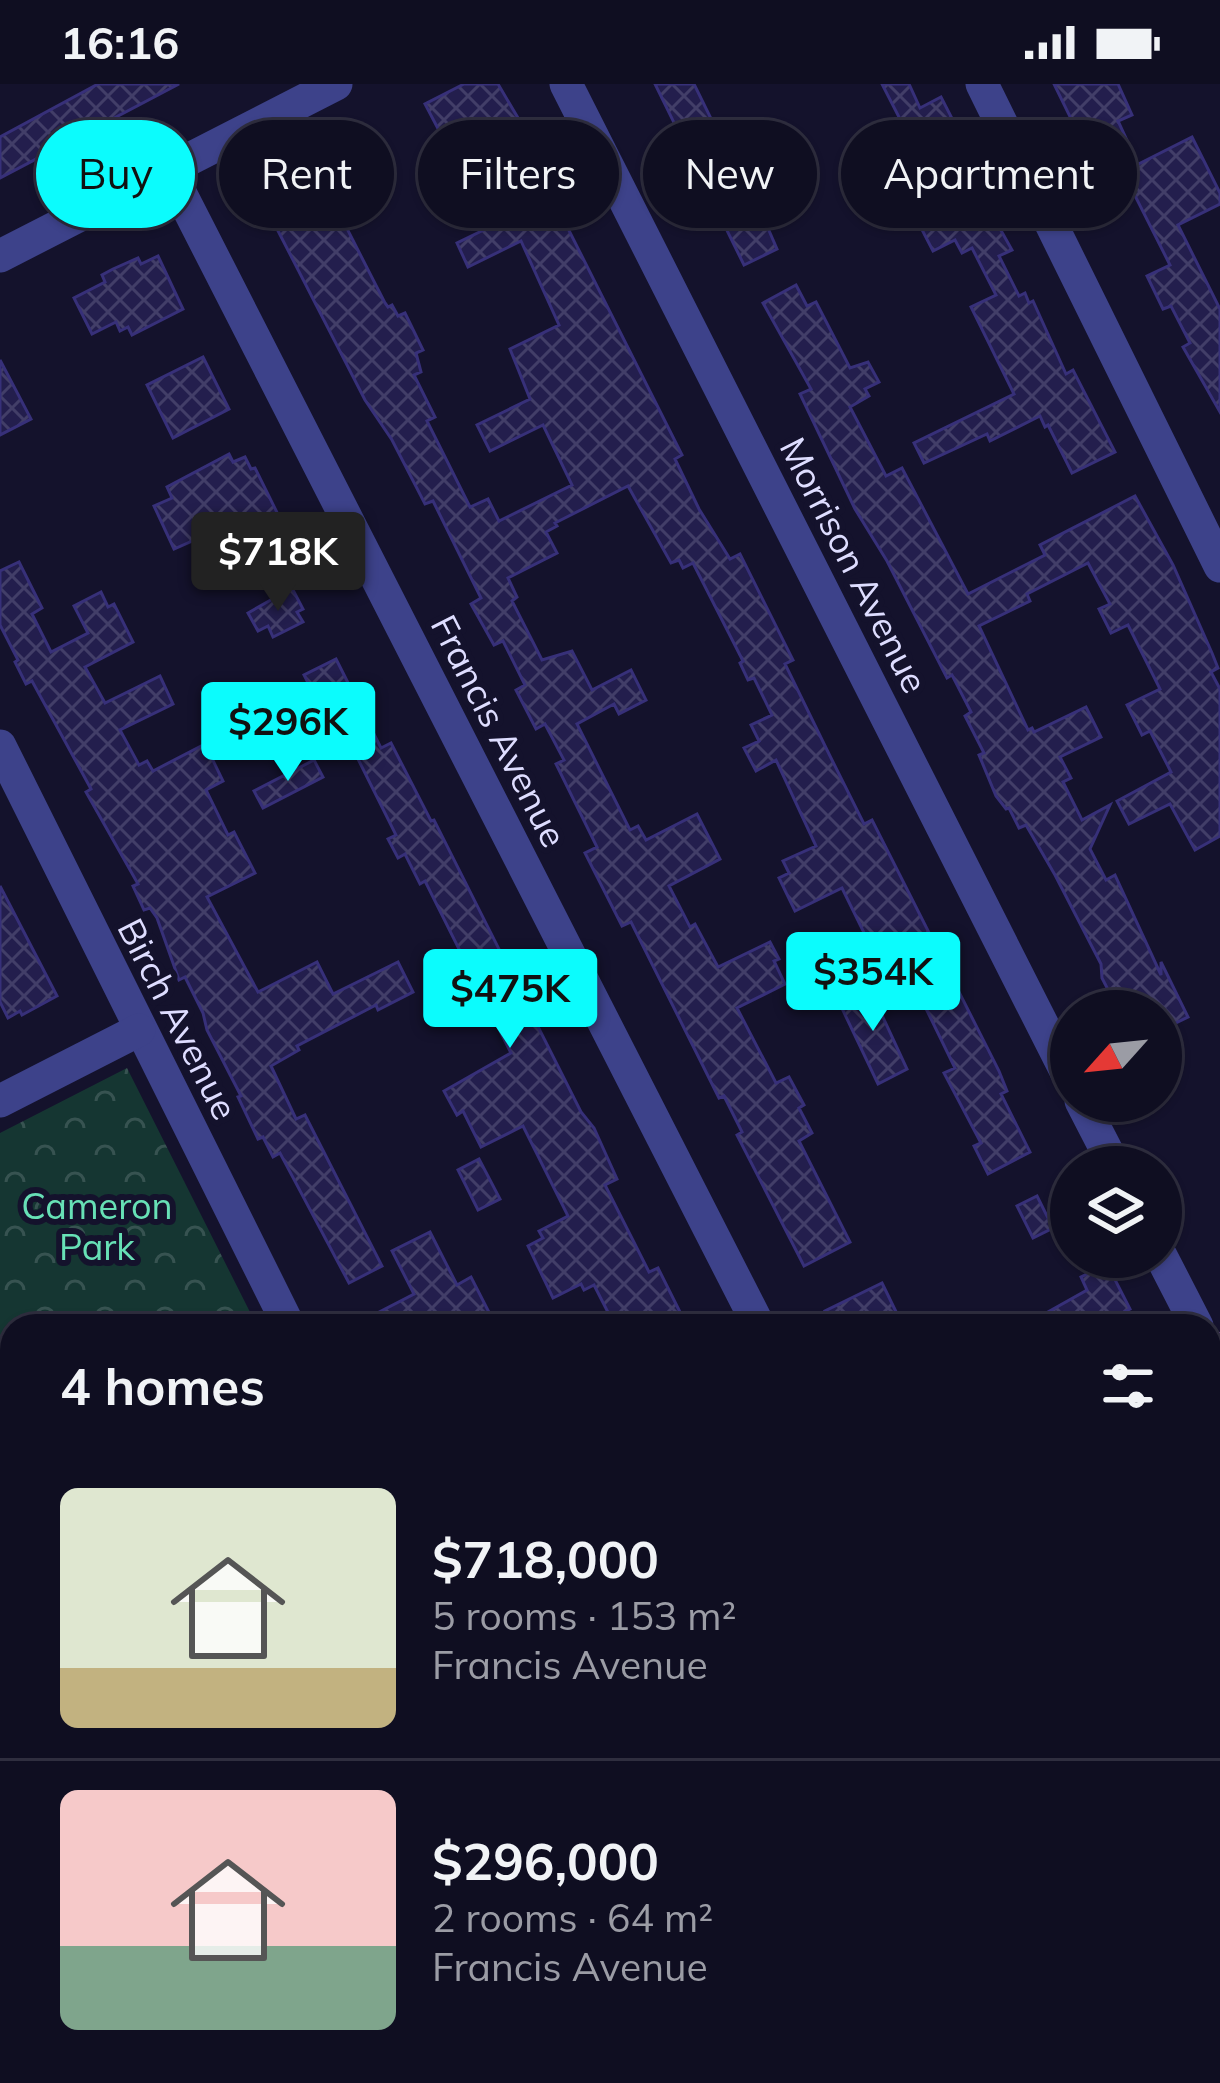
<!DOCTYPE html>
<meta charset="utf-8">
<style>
body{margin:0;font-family:Mulish,sans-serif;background:#18172a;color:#f1f3f6;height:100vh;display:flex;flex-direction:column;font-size:45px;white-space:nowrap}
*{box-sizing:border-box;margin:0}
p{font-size:39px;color:#9b9ca5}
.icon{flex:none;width:66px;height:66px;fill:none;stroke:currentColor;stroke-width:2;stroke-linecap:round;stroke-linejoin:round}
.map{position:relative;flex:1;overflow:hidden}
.side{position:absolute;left:0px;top:1230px;width:1221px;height:771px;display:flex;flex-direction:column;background:#0f0e21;border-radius:36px 36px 0 0;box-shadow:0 3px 9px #0004,0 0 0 3px #2f2e3f}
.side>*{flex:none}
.guide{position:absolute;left:36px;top:36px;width:1149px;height:108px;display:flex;gap:24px}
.needle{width:78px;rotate:243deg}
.fabs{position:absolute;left:1050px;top:906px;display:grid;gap:24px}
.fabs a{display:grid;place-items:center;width:132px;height:132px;border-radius:50%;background:#0f0e21;box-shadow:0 3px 9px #0004,0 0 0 3px #2f2e3f;font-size:60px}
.price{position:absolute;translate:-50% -102px;padding:0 27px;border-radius:12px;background:#0bfcfd;color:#111;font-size:39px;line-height:78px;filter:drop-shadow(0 3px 6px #0008)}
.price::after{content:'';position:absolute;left:50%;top:72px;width:36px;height:27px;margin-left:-18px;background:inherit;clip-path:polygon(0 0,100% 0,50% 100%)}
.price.current{background:#222;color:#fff}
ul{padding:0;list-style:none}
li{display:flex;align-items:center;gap:36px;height:300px;padding:0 60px}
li+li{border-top:3px solid #2f2e3f}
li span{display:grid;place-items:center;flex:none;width:336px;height:240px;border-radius:18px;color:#555}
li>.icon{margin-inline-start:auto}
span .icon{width:144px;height:144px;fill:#fffc;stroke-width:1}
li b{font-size:51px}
h2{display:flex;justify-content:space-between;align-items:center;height:144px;padding:0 60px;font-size:51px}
.chip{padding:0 42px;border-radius:54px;background:#0f0e21;box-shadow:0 3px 9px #0004,0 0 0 3px #2f2e3f;font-size:42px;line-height:108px}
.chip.current{background:#0bfcfd;color:#111}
.status{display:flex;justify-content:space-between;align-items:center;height:84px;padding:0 60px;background:#0f0e21;direction:ltr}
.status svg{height:33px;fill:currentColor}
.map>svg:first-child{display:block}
</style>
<div class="status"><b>16:16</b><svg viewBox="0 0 49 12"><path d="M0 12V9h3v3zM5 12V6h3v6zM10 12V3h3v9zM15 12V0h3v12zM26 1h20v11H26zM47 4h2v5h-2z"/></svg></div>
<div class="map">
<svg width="1220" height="1999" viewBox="0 0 1220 1999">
<defs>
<pattern id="park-crowns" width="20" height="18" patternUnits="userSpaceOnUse" patternTransform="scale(3)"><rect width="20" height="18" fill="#153632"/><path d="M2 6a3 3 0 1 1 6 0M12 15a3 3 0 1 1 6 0" fill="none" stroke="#375351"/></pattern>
<pattern id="building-cross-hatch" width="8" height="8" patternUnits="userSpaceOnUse" patternTransform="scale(3)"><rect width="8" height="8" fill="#231e4d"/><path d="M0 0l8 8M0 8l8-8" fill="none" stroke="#423e68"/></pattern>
</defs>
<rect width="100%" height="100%" fill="#14122c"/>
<polygon fill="url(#park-crowns)" points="127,984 257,1242 12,1242 12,1832 0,1838 0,1049"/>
<g fill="url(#building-cross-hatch)" stroke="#373079" stroke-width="3">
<polygon points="98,0 179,0 0,94 0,53"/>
<polygon points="464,0 498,0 521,39 536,69 531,71 682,371 675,375 699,425 730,475 740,470 793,576 785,580 829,670 864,740 872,736 999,987 1007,1007 1001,1010 1030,1068 988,1090 974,1062 981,1059 944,989 955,984 892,855 872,865 842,804 795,827 779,794 789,789 783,777 816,762 776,676 756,687 744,664 759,657 751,641 772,631 754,594 748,596 740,579 743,577 693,479 683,484 679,476 671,479 628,402 555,439 557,442 546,448 557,469 508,494 517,513 512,517 542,576 572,567 592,606 631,586 646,616 619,630 614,620 577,640 630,746 638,742 646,756 697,730 720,775 669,802 690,843 695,840 718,883 770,858 779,875 774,877 785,900 737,924 776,999 789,993 804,1021 799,1024 812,1049 799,1057 850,1158 804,1182 737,1051 742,1048 724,1012 719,1014 631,838 622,842 585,769 597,763 556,680 564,676 545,640 536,645 516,606 525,601 503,557 494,561 471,520 481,514 433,417 425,420 392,356 365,316 256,104 339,62 365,113 338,127 385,219 388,223 392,221 398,232 405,229 423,266 416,269 421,288 414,291 435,333 427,337 470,423 488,415 499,437 572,401 543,341 490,367 477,341 530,315 510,265 559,241 521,157 468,183 457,159 500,138 479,98 452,108 439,83 454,75 425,20"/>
<polygon points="655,0 694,0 750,114 754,112 777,165 744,181"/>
<polygon points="882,0 909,0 920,24 941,13 980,89 971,93 1012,166 999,172 1019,212 1025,209 1029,219 1033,217 1066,290 1073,286 1115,368 1072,389 1048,341 1045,343 1040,332 990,357 987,350 924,379 914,359 1014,310 971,223 996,211 972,164 962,169 955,156 933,167 918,138 939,128 914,80 903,85 891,60 894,58 886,42 900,35"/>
<polygon points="1054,0 1118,0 1132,31 1118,37 1131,65 1101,80 1084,43 1077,47"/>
<polygon points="1192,53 1220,109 1220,120 1178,141 1220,225 1220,328 1183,263 1190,259 1171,222 1163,225 1147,192 1170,181 1123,88"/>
<polygon points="158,172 183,225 132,251 128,243 120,247 116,238 92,250 74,214 105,198 102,191 113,185 138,174 141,180"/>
<polygon points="796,201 807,222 816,218 850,284 868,278 879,298 865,305 869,312 850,323 886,392 902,384 968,510 1045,471 1040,461 1135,412 1173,481 1212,569 1218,584 1211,588 1220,605 1220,752 1195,766 1170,720 1129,740 1117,717 1171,688 1150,647 1142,651 1127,621 1160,605 1128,541 1111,549 1099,525 1110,520 1088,479 1027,510 1030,517 979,542 1028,646 1032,644 1034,648 1086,623 1101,653 1060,673 1071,694 1063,698 1082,736 1110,721 1090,765 1106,796 1115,791 1161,891 1161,878 1188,933 1161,946 1161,927 1119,927 1102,894 1101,880 1055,791 1026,741 1019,744 1009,724 1006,725 996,712 979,671 984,669 965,632 971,628 952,591 947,594 887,477 855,425 800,310 811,305 763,219"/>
<polygon points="203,273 229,325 173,354 147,301"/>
<polygon points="0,276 31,335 0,351"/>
<polygon points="229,370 233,378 245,373 251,385 255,384 300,475 270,490 261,472 235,486 215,447 174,465 154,422 172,414 167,403"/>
<polygon points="19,478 42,524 32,530 51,568 88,549 74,522 101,508 108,523 114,520 133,558 85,583 105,619 160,592 173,620 120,646 139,681 147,677 153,687 205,660 223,697 206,706 228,751 234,748 255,789 207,813 258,908 317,878 333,910 398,878 413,908 378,926 376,921 297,962 299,966 271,982 296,1035 305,1031 382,1182 349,1199 280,1069 273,1073 263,1053 258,1055 238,1013 241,1012 207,946 203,929 185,893 179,896 157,834 150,824 144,826 133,802 138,800 86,708 91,705 32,597 26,600 15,578 18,576 0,541 0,487"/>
<polygon points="292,504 303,525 297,528 303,538 273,553 268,542 258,547 248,529"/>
<polygon points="336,575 381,664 391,659 431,737 434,736 581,1028 594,1044 617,1095 605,1101 649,1188 658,1184 681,1230 675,1234 679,1242 615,1242 594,1201 584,1206 581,1200 553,1214 528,1162 543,1154 539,1147 568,1132 523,1042 481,1063 463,1027 457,1031 444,1007 511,969 425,797 420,800 405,770 398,774 388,755 396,751 343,645 318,658 305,632 321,624 304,591"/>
<polygon points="260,606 277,640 247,655 229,622"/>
<polygon points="314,676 323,693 263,724 254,707"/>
<polygon points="0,802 57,912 22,931 20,927 8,934 0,918"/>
<polygon points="868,901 907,985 878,1000 838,916"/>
<polygon points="479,1075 500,1115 478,1126 458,1086"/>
<polygon points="1037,1112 1053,1144 1033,1154 1017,1122"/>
<polygon points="430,1148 457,1201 471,1193 496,1242 352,1242 414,1210 392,1167"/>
<polygon points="1107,1180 1130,1225 1095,1242 1023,1242 1087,1206 1081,1193"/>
<polygon points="882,1199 903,1242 833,1242 825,1227"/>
</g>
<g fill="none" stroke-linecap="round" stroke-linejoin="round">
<g stroke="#3d428a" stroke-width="33">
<polyline points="566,0 1071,997"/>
<polyline points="982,0 1220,482"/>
<polyline points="169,87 759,1242"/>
<polyline points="0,172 336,0"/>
<polyline points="0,662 289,1242"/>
<polyline points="0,1017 139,946"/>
<polyline points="1081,1017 1115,1083"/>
<polyline points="1161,1172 1197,1242"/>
<polyline points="272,1989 278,1999"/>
<polyline points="670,1989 675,1999"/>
<polyline points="1142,1989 1147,1999"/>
</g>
<g stroke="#b665fe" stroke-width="36">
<polyline points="1209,1271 1220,1266"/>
<polyline points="0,1893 12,1887"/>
</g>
</g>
<g text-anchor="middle" stroke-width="12" stroke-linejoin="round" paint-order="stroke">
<g font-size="36" fill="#deddff" stroke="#14122c">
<text transform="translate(854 481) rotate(63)" y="13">Morrison Avenue</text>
<text transform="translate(499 647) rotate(63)" y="13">Francis Avenue</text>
<text transform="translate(178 935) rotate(63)" y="13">Birch Avenue</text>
</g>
<g font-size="36" fill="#67e0b6" stroke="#14122c">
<text x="97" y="1135">Cameron<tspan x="97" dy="41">Park</tspan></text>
</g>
</g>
</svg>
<div class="fabs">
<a><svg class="needle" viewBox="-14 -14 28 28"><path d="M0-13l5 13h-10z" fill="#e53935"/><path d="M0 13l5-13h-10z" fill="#9b9ca5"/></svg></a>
<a><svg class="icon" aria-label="layers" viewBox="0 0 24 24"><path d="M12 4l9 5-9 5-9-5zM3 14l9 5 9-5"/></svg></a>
</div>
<b class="price current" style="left:278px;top:530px">$718K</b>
<b class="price" style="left:288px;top:700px">$296K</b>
<b class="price" style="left:873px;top:950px">$354K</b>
<b class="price" style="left:510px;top:967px">$475K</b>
<div class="guide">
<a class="chip current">Buy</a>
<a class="chip">Rent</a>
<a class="chip">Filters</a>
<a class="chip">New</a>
<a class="chip">Apartment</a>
</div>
<section class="side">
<h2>4 homes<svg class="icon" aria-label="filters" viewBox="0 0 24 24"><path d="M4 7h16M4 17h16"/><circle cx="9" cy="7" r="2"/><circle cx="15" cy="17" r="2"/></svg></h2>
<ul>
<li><span style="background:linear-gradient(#dfe7d0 75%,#c2b280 0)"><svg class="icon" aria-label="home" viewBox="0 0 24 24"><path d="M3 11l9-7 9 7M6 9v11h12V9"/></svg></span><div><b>$718,000</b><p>5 rooms · 153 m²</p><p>Francis Avenue</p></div></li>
<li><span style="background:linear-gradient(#f6c9c9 65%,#7fa58c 0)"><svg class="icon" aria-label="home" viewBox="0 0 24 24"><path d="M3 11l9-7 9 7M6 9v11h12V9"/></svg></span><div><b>$296,000</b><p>2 rooms · 64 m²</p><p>Francis Avenue</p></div></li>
</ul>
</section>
</div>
